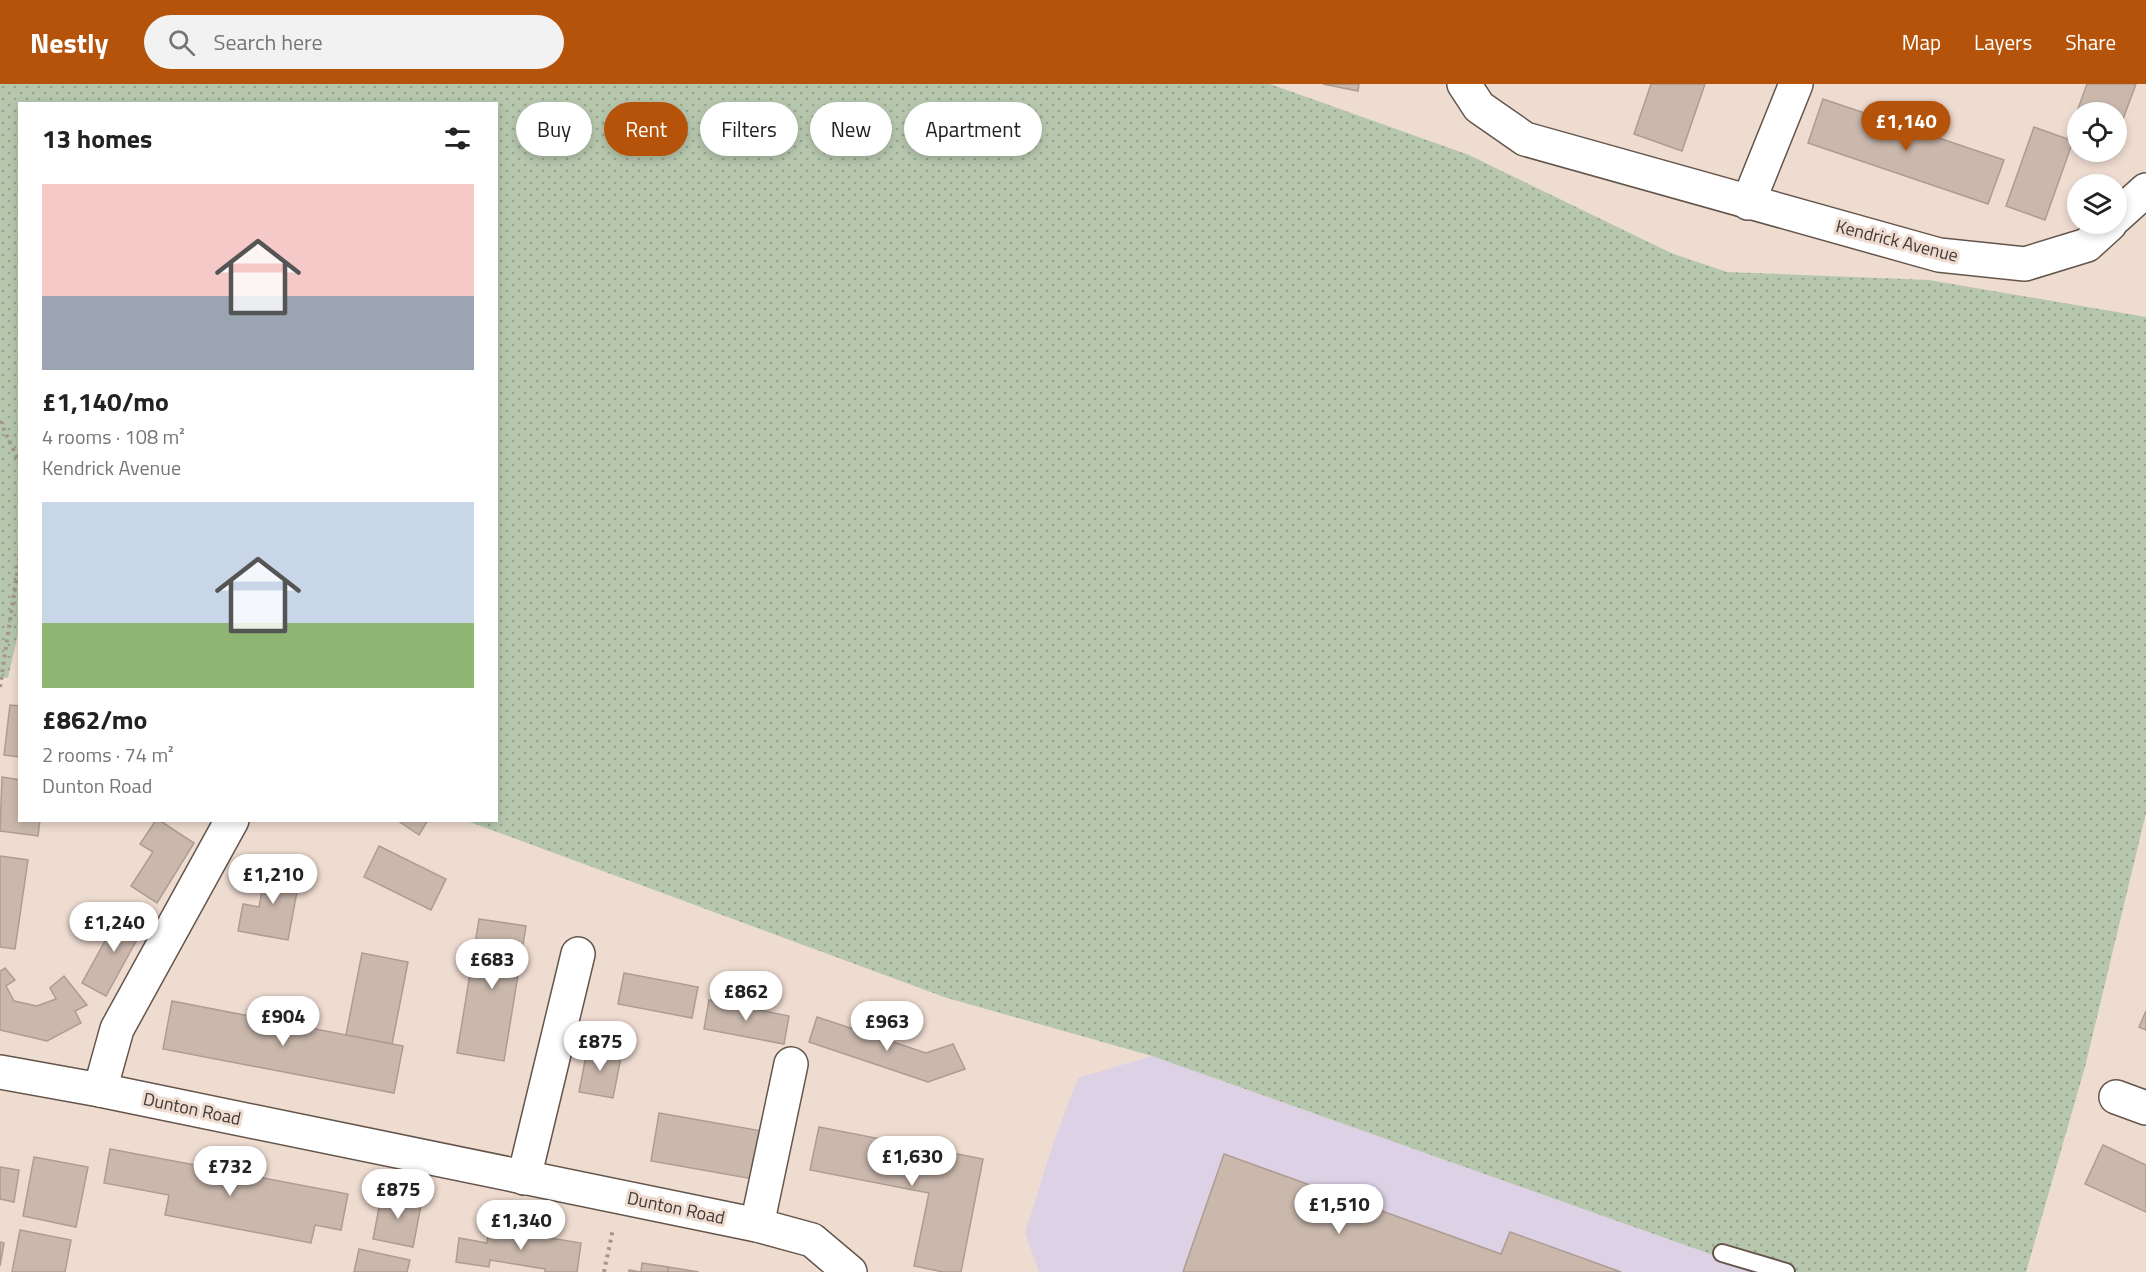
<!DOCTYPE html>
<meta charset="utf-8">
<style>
body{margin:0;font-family:"Titillium Web",sans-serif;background:#f2f2f2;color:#222;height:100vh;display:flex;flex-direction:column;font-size:22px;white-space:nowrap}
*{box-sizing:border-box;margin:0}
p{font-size:20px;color:#767676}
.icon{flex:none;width:33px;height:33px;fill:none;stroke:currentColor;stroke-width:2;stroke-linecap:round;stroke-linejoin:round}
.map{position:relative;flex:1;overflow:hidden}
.panel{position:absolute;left:18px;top:18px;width:480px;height:720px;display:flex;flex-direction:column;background:#fff;border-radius:0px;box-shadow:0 3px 9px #0003}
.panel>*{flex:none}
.hud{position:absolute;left:516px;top:18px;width:570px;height:54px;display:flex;gap:12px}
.buttons{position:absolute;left:2067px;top:18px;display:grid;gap:12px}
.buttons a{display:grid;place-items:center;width:60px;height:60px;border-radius:50%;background:#fff;box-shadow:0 3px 9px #0003;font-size:30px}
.price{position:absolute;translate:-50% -51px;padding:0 14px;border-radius:21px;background:#fff;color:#222;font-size:20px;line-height:39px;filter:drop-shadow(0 2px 3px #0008)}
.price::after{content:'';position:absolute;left:50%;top:36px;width:18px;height:14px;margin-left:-9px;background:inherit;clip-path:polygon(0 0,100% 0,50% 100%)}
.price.active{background:#b45309;color:#fff}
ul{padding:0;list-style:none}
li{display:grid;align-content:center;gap:12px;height:318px;padding:0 24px}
li span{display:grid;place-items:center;height:186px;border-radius:0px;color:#555}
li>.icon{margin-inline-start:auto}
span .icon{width:108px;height:108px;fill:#fffc;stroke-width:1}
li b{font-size:26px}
h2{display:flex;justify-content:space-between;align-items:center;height:72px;padding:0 24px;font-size:26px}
.chip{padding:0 21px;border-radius:27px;background:#fff;box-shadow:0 3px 9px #0003;font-size:21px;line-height:54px}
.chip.active{background:#b45309;color:#fff}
header{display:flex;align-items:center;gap:36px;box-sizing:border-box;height:84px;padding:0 30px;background:#b45309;color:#fff}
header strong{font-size:28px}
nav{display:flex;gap:33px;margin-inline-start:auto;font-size:21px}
.search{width:420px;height:54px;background:#f2f2f2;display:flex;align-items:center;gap:15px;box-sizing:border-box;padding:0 21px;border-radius:33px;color:#767676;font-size:22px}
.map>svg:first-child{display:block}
</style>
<header>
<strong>Nestly</strong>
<div class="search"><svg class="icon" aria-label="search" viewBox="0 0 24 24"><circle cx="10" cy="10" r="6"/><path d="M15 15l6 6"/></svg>Search here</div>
<nav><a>Map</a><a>Layers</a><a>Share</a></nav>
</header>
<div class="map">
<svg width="2146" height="1188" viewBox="0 0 2146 1188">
<defs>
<pattern id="park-dots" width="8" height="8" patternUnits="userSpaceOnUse" patternTransform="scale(1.5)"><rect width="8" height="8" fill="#b7c7ae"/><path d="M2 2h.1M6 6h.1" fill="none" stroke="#96a38e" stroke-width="1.8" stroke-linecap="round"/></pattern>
</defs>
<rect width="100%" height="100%" fill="#efdcd1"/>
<polygon fill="#ddd1e5" points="1152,972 1761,1188 1039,1188 1025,1149 1053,1060 1078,994"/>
<polygon fill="url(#park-dots)" points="0,0 1270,0 1469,71 1671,169 1727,188 1929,196 2146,233 2146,729 2085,983 2026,1188 1761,1188 1152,972 947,914 467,737 496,736 496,20 20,20 20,541 8,594 0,593"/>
<g fill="#cab8ad" stroke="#ad9c91" stroke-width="1.5">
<polygon points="1323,0 1359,0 1358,7"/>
<polygon points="1651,0 1705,0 1682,67 1634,50"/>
<polygon points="2087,0 2136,0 2116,54 2116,28 2078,28 2078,59 2067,55"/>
<polygon points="1823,15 2004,76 1988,120 1808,59"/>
<polygon points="2034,43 2073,57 2045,136 2006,122"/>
<polygon points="10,621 20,622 20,673 4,671"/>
<polygon points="2,693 20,696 20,736 40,736 38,752 0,747"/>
<polygon points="156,736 159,736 194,759 157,819 131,802 153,768 140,760"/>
<polygon points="397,736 428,736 419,751"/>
<polygon points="379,762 446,795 431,826 364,793"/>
<polygon points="0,772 28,776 15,865 0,863"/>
<polygon points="267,780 301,786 288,856 238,847 243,820 259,823"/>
<polygon points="122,826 146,839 106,912 82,899"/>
<polygon points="479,835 526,842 504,977 457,969"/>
<polygon points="362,869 408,878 392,960 346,951"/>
<polygon points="5,884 15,896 6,902 14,917 37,922 56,915 50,904 64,892 87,921 75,927 81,939 47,957 0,946 0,887"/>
<polygon points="624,889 698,903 692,934 618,920"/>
<polygon points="709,916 789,932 784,960 704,945"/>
<polygon points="172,917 403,962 394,1009 163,965"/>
<polygon points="2146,927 2146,946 2139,943"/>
<polygon points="817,933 926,969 953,960 965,985 928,998 809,958"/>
<polygon points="588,961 622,968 613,1014 579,1008"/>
<polygon points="659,1029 762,1047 753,1095 651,1077"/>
<polygon points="819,1043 983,1075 961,1188 943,1188 914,1182 929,1109 810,1086"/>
<polygon points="2103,1061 2146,1081 2146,1128 2085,1100"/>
<polygon points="110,1065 348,1110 341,1146 315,1141 311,1159 165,1131 169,1111 104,1099"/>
<polygon points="1224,1070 1501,1170 1510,1148 1621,1188 1183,1188"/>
<polygon points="34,1073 88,1083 76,1143 23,1132"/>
<polygon points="0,1083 19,1086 14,1118 0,1115"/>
<polygon points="382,1108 422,1116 413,1163 373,1155"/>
<polygon points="489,1144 581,1159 577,1188 545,1188 545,1185 490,1176 489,1183 456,1178 459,1154 487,1159"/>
<polygon points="20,1146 71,1156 65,1188 12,1188"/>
<polygon points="0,1158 4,1159 0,1182"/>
<polygon points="359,1165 410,1176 407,1188 354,1188"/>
<polygon points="642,1179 668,1183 668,1188 629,1188 629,1186 641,1188"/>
<polygon points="668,1183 699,1188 668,1188"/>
</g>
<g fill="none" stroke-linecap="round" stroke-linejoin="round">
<g stroke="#64554b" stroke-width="20">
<polyline id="lane" points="1722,1169 1786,1188"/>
</g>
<g stroke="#64554b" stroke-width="36">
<g id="street">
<polyline points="1464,0 1479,23 1525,55 1939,171 2025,180 2087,161 2110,140"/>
<polyline points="1748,119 1796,0"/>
<polyline points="2116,133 2146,106"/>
<polyline points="0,988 100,1006 757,1141 812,1156 850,1188"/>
<polyline points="100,1006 117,945 232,736"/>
<polyline points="2116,1013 2146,1024"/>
<polyline points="524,1094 578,870"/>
<polyline points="757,1141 791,980"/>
</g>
</g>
<g stroke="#a4968e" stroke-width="4" stroke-dasharray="3 4.5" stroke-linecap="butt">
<polyline points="0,337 20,380"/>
<polyline points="0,603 20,470"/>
<polyline points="604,1188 613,1145"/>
</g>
<use href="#lane" stroke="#fff" stroke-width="16"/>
<use href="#street" stroke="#fff" stroke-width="33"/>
</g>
<g text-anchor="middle" stroke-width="6" stroke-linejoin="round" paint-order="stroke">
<g font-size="18" fill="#423a36" stroke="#efdcd1">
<text transform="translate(1897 157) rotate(14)" y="6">Kendrick Avenue</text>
<text transform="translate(192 1025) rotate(12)" y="6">Dunton Road</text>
<text transform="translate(676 1124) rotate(12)" y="6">Dunton Road</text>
</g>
</g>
</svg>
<div class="buttons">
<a><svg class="icon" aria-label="locate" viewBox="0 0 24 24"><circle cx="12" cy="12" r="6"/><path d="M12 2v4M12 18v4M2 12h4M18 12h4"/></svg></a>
<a><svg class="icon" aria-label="layers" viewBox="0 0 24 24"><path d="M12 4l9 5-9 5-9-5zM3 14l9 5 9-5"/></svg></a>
</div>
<b class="price active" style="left:1906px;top:68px">£1,140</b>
<b class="price" style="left:273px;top:821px">£1,210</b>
<b class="price" style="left:114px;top:869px">£1,240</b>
<b class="price" style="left:492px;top:906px">£683</b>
<b class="price" style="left:746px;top:938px">£862</b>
<b class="price" style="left:283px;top:963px">£904</b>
<b class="price" style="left:887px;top:968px">£963</b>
<b class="price" style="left:600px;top:988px">£875</b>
<b class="price" style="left:912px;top:1103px">£1,630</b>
<b class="price" style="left:230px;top:1113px">£732</b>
<b class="price" style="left:398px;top:1136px">£875</b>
<b class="price" style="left:1339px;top:1151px">£1,510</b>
<b class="price" style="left:521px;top:1167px">£1,340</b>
<div class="hud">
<a class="chip">Buy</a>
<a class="chip active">Rent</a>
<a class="chip">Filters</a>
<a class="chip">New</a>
<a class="chip">Apartment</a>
</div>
<section class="panel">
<h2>13 homes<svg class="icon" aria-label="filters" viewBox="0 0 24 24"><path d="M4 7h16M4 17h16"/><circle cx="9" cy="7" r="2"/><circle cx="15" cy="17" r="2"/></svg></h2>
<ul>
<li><span style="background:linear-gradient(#f6c9c9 60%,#9aa5b1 0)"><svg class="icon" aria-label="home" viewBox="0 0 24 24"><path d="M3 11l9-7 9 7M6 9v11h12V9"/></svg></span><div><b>£1,140/mo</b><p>4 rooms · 108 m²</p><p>Kendrick Avenue</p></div></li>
<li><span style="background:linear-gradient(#c9d6e8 65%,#8fb573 0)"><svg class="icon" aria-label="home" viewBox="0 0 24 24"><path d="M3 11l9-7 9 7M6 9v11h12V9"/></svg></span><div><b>£862/mo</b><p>2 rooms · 74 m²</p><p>Dunton Road</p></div></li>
</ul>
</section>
</div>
